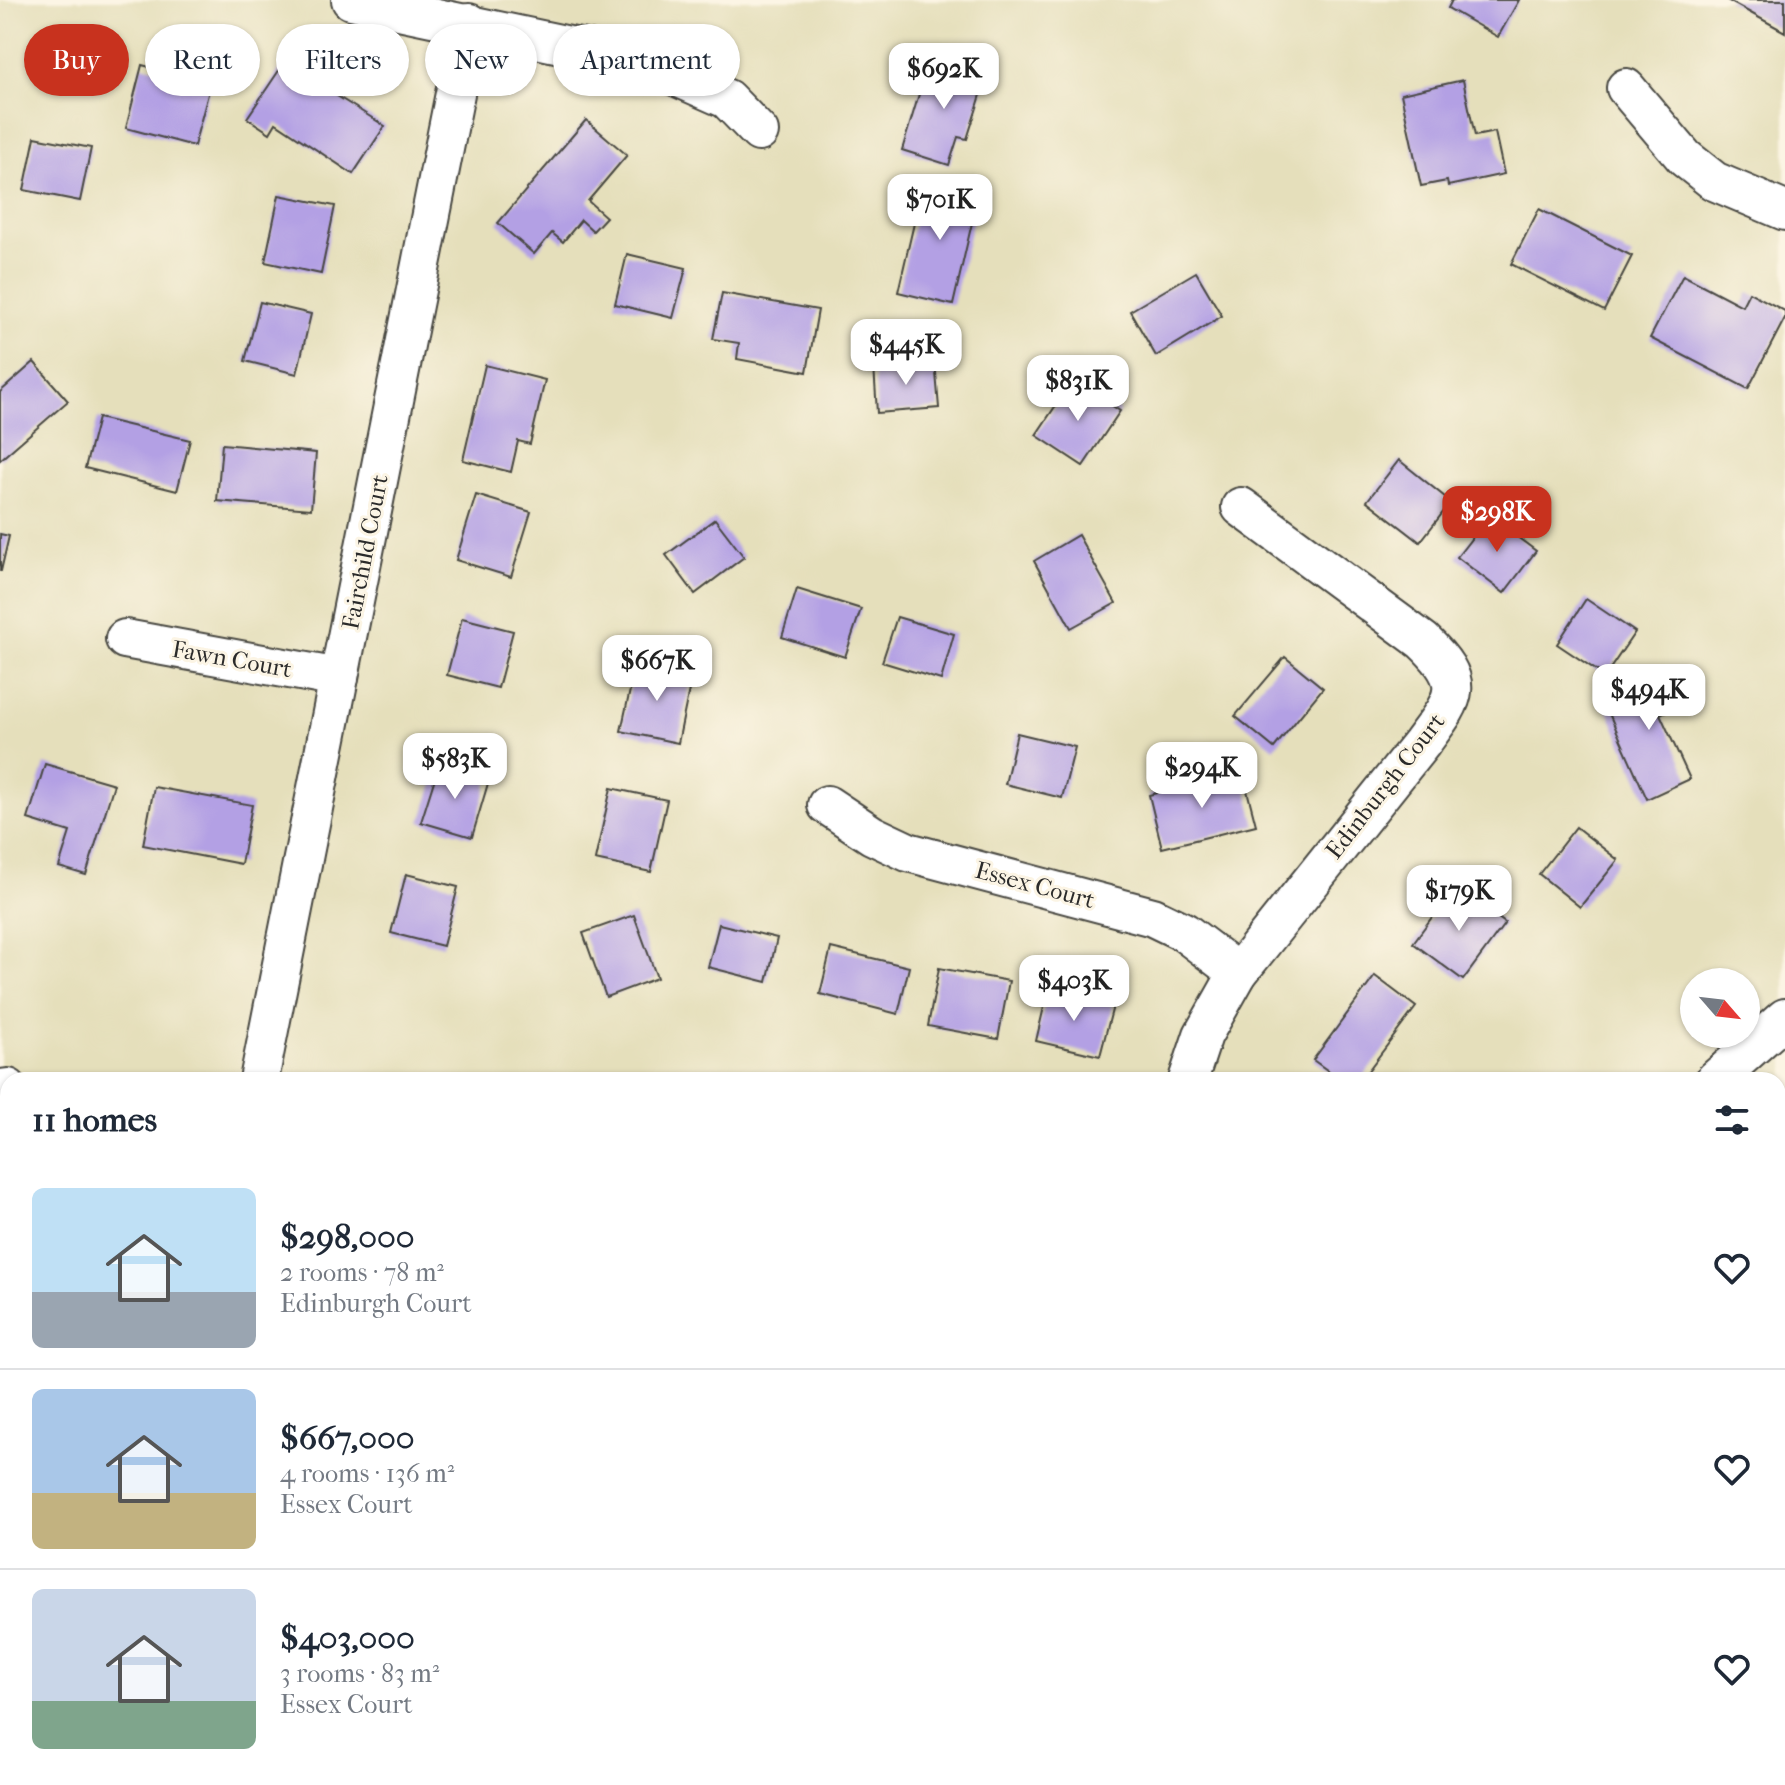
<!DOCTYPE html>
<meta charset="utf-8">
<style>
body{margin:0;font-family:"IM FELL French Canon",serif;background:#f6f6f7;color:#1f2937;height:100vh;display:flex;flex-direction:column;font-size:30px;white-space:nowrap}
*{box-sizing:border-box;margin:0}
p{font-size:26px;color:#747a83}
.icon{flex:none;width:44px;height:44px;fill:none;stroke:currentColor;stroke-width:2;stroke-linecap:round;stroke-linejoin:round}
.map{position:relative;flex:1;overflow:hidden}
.side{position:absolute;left:0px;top:1072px;width:1786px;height:714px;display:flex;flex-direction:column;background:#fff;border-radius:24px 24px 0 0;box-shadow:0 2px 6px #0004}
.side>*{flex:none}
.banner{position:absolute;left:24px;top:24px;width:800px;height:72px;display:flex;gap:16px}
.needle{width:52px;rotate:118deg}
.controls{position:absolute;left:1680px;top:968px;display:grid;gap:16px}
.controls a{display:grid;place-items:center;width:80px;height:80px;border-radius:50%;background:#fff;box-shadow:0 2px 6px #0004;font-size:40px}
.price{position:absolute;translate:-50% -68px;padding:0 18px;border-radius:16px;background:#fff;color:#222;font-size:26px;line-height:52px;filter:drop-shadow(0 2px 4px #0008)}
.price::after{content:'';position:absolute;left:50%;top:48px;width:24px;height:18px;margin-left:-12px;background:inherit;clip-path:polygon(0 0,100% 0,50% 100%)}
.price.current{background:#c8321e;color:#fff}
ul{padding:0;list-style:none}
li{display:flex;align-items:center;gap:24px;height:200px;padding:0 32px}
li+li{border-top:2px solid #e0e1e3}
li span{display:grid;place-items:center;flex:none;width:224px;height:160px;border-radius:12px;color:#555}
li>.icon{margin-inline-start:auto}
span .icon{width:96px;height:96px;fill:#fffc;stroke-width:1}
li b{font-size:34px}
h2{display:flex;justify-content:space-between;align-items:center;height:96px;padding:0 32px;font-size:34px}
.tag{padding:0 28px;border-radius:36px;background:#fff;box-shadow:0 2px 6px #0004;font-size:28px;line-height:72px}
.tag.current{background:#c8321e;color:#fff}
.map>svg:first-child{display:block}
</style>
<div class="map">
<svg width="1785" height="1785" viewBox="0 0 1785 1785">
<rect width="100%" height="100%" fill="#fcf5e5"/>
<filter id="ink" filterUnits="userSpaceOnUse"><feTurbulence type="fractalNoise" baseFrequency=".0125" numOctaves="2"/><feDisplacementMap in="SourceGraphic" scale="16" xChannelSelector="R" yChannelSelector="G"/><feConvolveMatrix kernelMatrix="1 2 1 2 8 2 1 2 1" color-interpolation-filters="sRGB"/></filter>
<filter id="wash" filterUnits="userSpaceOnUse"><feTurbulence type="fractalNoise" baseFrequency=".006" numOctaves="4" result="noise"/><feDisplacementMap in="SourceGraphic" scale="32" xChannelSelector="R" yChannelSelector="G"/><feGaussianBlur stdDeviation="1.8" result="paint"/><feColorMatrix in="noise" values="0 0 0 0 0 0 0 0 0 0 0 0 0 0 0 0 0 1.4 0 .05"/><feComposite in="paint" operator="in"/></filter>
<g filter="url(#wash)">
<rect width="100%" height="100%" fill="#e5dfbb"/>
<g id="blocks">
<g fill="#b3a0e4">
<polygon points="1452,0 1519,0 1498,37 1448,8"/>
<polygon points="1727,0 1785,0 1785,32"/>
<polygon points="930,58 987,76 967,139 958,137 949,165 902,150"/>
<polygon points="284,63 385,126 353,174 276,123 270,133 247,118"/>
<polygon points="142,65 211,83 194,146 126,128"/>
<polygon points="1463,80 1475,136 1495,132 1504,174 1448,186 1447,181 1421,186 1401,94"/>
<polygon points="586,120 627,155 588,201 606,217 593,231 581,220 563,242 552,233 534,254 498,223"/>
<polygon points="35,137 91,148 80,201 24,190"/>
<polygon points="930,177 980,188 953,305 898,292 915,219 920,220"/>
<polygon points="279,195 335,206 321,274 265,262"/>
<polygon points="1539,209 1632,256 1604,311 1511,264"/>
<polygon points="627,254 686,268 673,318 615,304"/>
<polygon points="1196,272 1222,316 1156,356 1130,311"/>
<polygon points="1683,275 1742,306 1749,292 1785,311 1785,318 1748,389 1650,338"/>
<polygon points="722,293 818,310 807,372 737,359 739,343 713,339"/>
<polygon points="260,302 311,314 297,374 245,361"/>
<polygon points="935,361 939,408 877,413 874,366"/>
<polygon points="34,362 68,401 0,460 0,392"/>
<polygon points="485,365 545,380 530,444 518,441 511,472 463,460"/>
<polygon points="1073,380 1120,411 1083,466 1036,435"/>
<polygon points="98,418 190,440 177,491 85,468"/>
<polygon points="222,444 316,453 311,509 217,501"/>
<polygon points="1399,460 1451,502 1420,542 1367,501"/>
<polygon points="476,495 531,512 511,577 456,560"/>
<polygon points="1489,516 1536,551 1504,593 1457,557"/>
<polygon points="715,519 744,557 695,594 666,555"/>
<polygon points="0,534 9,536 1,571 0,571"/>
<polygon points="1078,535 1116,603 1071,628 1034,561"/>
<polygon points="797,589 861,609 845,657 782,637"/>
<polygon points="1586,599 1635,632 1605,676 1557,644"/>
<polygon points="897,617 954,634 941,680 882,662"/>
<polygon points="462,618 513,631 498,688 447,675"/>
<polygon points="1285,657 1323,688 1274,748 1235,716"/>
<polygon points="636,663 692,675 678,743 621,731"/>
<polygon points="1668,670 1683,703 1660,714 1690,779 1647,799 1603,700"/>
<polygon points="1017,733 1075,747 1062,798 1005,784"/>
<polygon points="45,764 114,784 86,875 59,867 70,832 28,819"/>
<polygon points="439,765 489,780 472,837 421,822"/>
<polygon points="1242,771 1256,825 1162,848 1149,795"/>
<polygon points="154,787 252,805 241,864 143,845"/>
<polygon points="611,788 667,800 651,872 595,860"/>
<polygon points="1576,827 1618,860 1580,907 1539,874"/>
<polygon points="406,874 458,887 443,946 391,933"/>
<polygon points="1455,886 1505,923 1463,980 1413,943"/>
<polygon points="634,915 657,978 606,997 583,933"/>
<polygon points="719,924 777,938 767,982 708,967"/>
<polygon points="831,948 909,967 898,1014 820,994"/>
<polygon points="939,968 1009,981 998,1039 928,1026"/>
<polygon points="1375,976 1416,1007 1361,1080 1341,1080 1313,1060"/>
<polygon points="1048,990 1113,1006 1100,1056 1036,1041"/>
<polygon points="60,1778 112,1778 113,1785 61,1785"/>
<polygon points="407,1778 490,1778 491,1785 408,1785"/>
<polygon points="930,1778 995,1778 997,1785 931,1785"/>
<polygon points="1160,1778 1207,1778 1197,1785 1165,1785"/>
</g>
</g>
</g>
<g filter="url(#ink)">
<use href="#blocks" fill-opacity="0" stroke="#474641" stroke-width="2"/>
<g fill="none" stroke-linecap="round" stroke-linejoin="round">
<g stroke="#474641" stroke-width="42">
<g id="minor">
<polyline points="351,0 641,61 727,99 759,132"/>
<polyline points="1626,88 1685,158 1714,181 1785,211"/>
<polyline points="125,639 339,678"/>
<polyline points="827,805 872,835 908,852 1153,917 1184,932 1238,973"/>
<polyline points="259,1080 469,23"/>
<path d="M1188,1080L1203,1035L1238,973L1421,744C1455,698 1469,685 1423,641L1241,507"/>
<polyline points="1715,1080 1785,1018"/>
<polyline points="0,1089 8,1088"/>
<polyline points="1778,1634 1785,1656"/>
<polyline points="1386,1778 1386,1785"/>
<polyline points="814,1785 816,1778"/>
</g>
</g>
<use href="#minor" stroke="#fff" stroke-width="38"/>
</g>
</g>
<g text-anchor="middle" stroke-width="6" stroke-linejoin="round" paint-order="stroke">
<g font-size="24" fill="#2b2b2b" stroke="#fcf5e5">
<text transform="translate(365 552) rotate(-79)" y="8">Fairchild Court</text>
<text transform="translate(232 659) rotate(10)" y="8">Fawn Court</text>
<text transform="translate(1385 786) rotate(-52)" y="8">Edinburgh Court</text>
<text transform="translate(1035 885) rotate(15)" y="8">Essex Court</text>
</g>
</g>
</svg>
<div class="controls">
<a><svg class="needle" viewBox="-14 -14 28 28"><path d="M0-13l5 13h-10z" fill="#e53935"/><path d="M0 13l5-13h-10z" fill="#747a83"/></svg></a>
</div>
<b class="price" style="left:944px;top:111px">$692K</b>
<b class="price" style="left:940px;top:242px">$701K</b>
<b class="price" style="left:906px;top:387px">$445K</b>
<b class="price" style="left:1078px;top:423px">$831K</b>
<b class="price current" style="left:1497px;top:554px">$298K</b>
<b class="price" style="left:657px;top:703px">$667K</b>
<b class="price" style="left:1649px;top:732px">$494K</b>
<b class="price" style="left:455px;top:801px">$583K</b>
<b class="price" style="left:1202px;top:810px">$294K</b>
<b class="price" style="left:1459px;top:933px">$179K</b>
<b class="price" style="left:1074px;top:1023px">$403K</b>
<div class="banner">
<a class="tag current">Buy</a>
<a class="tag">Rent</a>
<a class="tag">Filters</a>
<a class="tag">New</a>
<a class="tag">Apartment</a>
</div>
<section class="side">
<h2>11 homes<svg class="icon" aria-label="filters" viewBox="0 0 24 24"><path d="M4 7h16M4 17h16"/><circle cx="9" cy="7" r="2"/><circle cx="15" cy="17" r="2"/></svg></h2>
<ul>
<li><span style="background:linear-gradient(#bfe0f5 65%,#9aa5b1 0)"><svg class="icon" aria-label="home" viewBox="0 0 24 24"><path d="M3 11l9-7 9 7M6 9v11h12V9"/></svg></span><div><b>$298,000</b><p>2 rooms · 78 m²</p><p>Edinburgh Court</p></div><svg class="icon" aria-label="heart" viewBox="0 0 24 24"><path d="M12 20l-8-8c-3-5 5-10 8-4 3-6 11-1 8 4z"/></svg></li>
<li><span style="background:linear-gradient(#a9c7e8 65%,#c2b280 0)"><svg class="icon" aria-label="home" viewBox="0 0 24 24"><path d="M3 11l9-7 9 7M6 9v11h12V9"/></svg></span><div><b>$667,000</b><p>4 rooms · 136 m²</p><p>Essex Court</p></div><svg class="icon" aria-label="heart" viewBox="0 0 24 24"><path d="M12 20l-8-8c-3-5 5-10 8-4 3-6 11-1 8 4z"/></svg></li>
<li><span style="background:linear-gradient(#c9d6e8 70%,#7fa58c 0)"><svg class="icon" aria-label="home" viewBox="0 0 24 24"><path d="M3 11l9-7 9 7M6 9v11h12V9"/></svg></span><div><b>$403,000</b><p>3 rooms · 83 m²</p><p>Essex Court</p></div><svg class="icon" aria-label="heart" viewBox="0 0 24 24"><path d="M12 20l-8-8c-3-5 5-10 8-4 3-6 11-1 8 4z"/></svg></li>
</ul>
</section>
</div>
